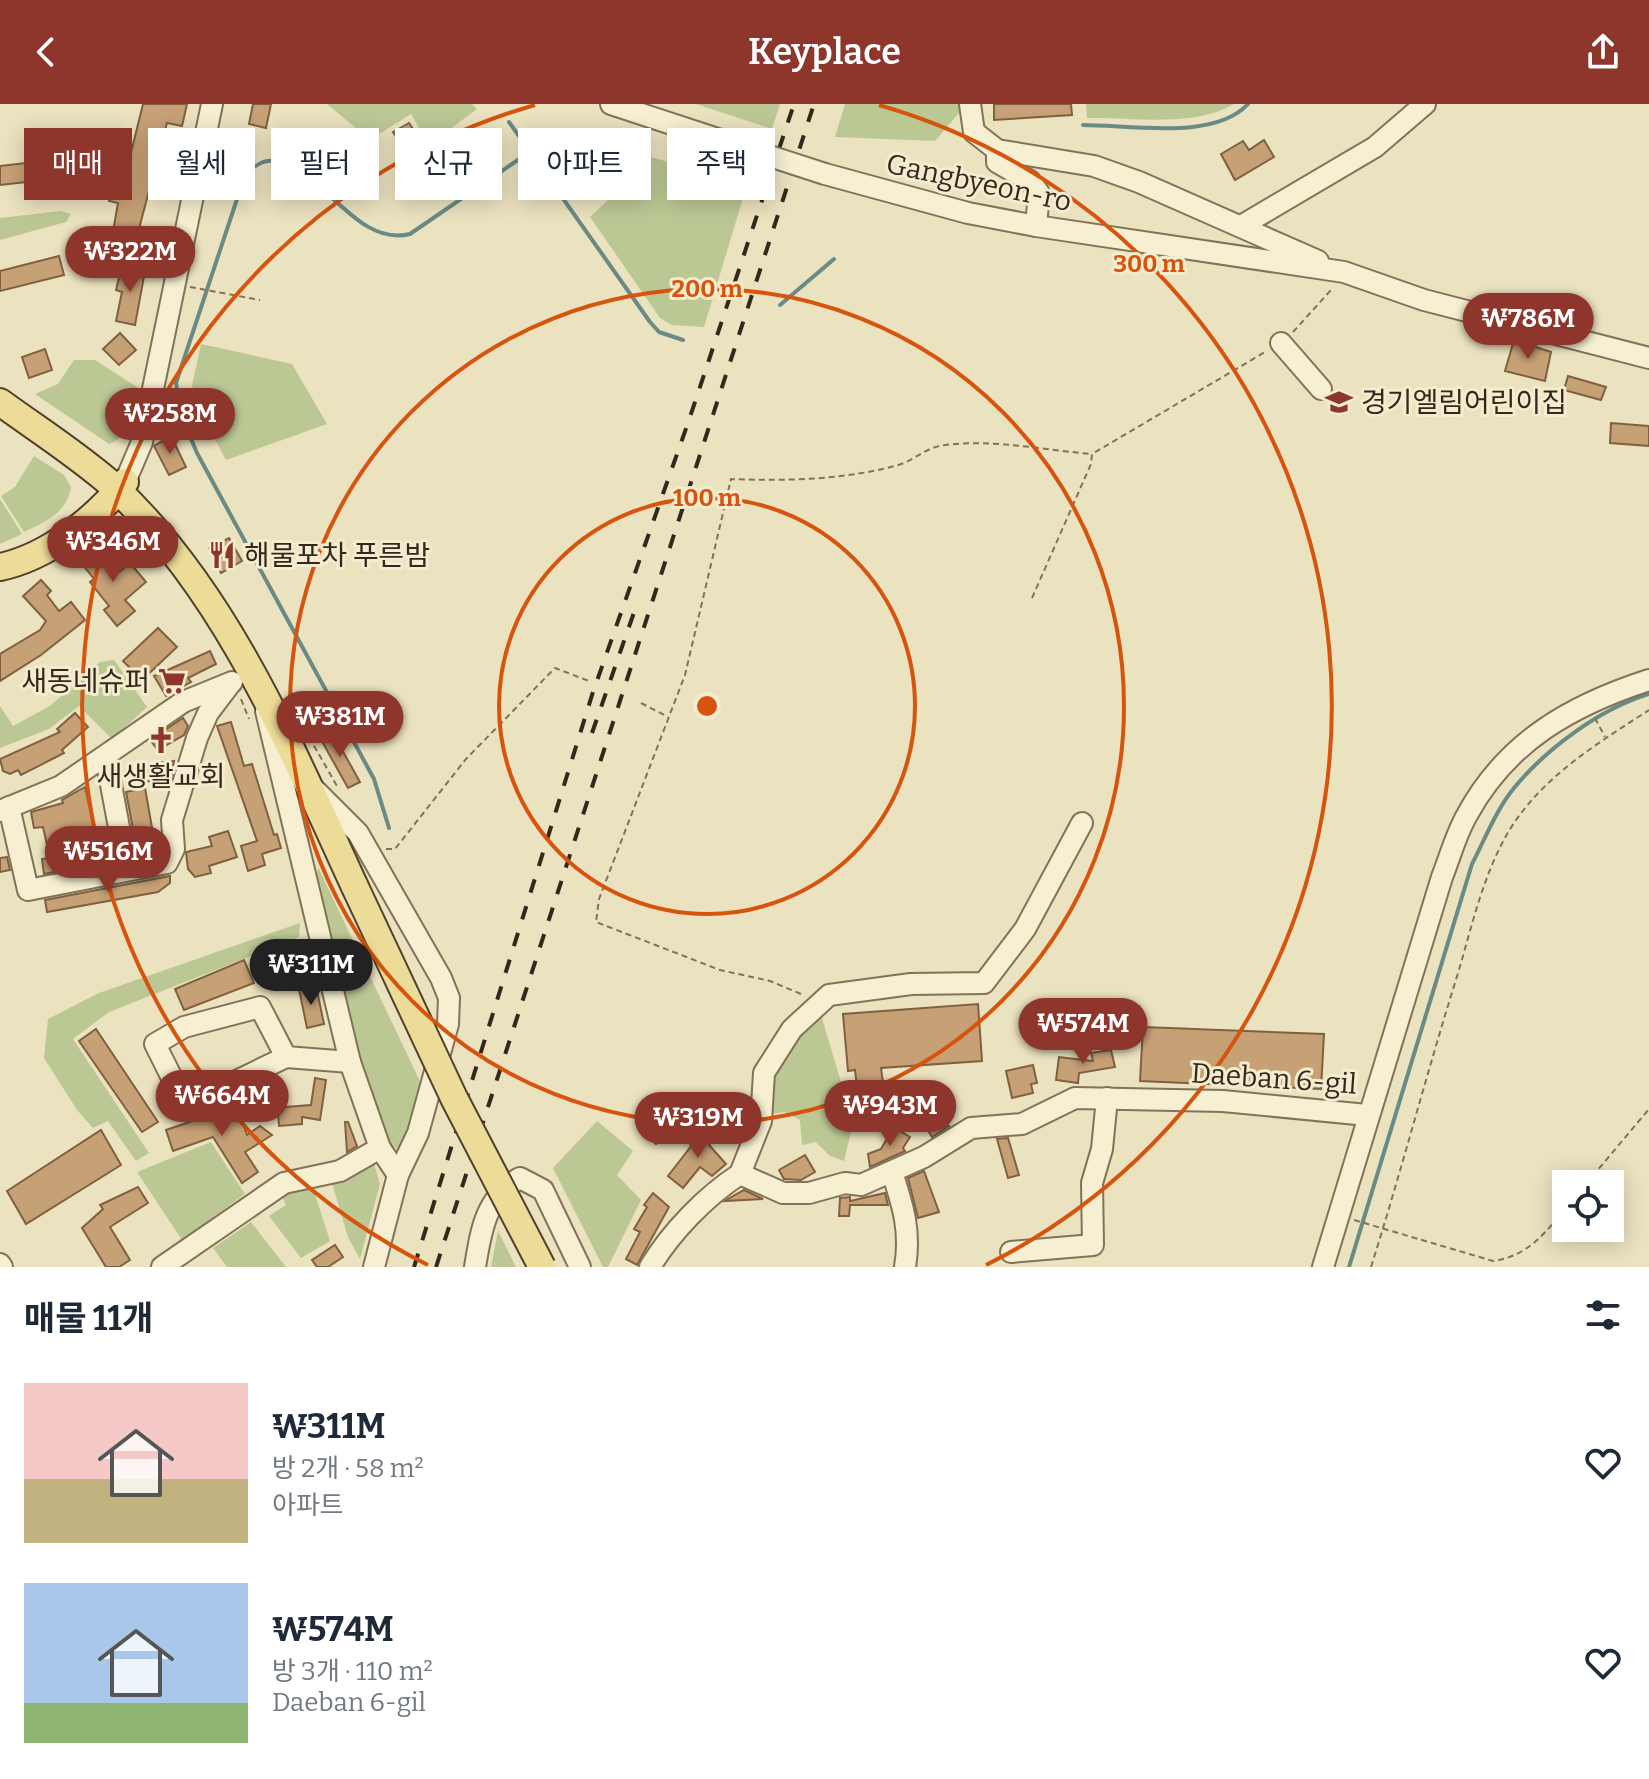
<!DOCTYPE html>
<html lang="ko">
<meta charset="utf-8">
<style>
body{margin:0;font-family:Bitter,"Noto Sans KR",serif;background:#f2f2f3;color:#1f2937;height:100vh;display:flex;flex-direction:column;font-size:30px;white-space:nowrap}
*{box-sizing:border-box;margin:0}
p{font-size:26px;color:#747a83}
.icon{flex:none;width:44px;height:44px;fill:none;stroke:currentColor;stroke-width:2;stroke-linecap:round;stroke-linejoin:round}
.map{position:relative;height:1163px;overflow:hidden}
.sheet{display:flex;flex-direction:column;background:#fff;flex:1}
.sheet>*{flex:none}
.guide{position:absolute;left:24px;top:24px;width:800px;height:72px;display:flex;gap:16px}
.controls{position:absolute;left:1552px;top:1066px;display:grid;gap:16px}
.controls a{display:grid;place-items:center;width:72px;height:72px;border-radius:0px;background:#fff;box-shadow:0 4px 20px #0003;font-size:40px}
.price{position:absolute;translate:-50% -68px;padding:0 18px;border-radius:28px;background:#8e362c;color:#fff;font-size:26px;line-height:52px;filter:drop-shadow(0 2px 4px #0008)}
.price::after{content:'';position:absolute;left:50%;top:48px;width:24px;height:18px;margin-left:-12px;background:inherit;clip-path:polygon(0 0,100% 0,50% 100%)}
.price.active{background:#222;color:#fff}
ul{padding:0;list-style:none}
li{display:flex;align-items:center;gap:24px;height:200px;padding:0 24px}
li span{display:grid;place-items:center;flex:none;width:224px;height:160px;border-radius:0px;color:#555}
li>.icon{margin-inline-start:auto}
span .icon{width:96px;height:96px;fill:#fffc;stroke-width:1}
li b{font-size:34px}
h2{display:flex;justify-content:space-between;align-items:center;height:96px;padding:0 24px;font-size:34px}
.tag{padding:0 28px;border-radius:0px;background:#fff;box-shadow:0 4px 20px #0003;font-size:28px;line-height:72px}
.tag.active{background:#8e362c;color:#fff}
header{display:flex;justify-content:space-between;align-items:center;height:104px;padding:0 24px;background:#8e362c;color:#fff;font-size:36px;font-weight:600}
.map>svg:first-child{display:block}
</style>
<header><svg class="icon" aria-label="back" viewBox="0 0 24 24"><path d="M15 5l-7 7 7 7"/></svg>Keyplace<svg class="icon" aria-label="share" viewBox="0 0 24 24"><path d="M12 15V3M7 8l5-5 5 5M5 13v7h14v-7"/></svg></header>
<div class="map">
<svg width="1649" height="1163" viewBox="0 0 1649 1163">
<rect width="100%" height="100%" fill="#ebe2bf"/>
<g fill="#bcc894">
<polygon points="327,0 472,0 477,5 429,41 411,10 370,36"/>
<polygon points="696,0 780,0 772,25"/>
<polygon points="845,0 965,0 965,2 935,37 835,33"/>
<path d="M1086,0H1234C1194,24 1132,13 1087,14Z"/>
<polygon points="634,48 747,81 704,223 672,221 660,214 590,113 607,97"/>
<polygon points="61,107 71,110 66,118 0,136 0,114"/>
<polygon points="201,240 292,260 327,320 226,356 199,305 192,281"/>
<path d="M74,256H95L140,285C133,307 132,332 109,340L35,290L58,280Z"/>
<path d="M34,352L64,371L71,383C67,409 45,418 24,428L1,392L15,383Z"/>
<polygon points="0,395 22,430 0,440"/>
<polygon points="114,556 147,603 112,635 79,602 49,625 0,644 0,602 13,622 50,602 100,558"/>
<polygon points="318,763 426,990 399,1046 388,1039 362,964 316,781"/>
<polygon points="300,819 299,833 109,908 73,935 149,1049 136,1057 108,1017 93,1024 77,1006 44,954 48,915 99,889"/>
<polygon points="820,907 853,1019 844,1057 830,1052 816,1038 802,1041 800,1016 784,1008 767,1011 769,971 797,927"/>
<polygon points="597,1017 633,1047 617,1071 641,1096 608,1163 603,1163 553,1064"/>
<polygon points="211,1038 245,1090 182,1136 137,1068"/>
<polygon points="373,1056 380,1080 360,1155 348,1133 332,1079"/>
<polygon points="312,1081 330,1137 301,1154 269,1112 286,1101 281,1090"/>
<polygon points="251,1118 286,1163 227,1163 213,1144"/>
<polygon points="498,1127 516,1163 491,1163"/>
</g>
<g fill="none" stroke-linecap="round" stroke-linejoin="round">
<g stroke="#6a8a85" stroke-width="4">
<polyline points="509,18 650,218 659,228 683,236"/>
<path d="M1083,21C1131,21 1214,37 1248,0"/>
<polyline points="780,201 834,155"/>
<path d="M389,724L374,675L197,349L181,311L176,279L246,68C251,65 258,60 263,58C314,45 350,145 410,130L531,47"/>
<path d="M1349,1163L1472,760C1485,735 1496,706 1514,684C1547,644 1600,605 1649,590"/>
</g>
</g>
<g fill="#c7a176" stroke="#806040" stroke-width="2">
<polygon points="143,0 187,0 182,22 167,19 136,136 124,134 118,166 93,162 97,137 111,139 118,99 109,97 115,67 126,69"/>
<polygon points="253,0 271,0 266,24 249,20"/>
<polygon points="994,0 1071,0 1072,11 994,16"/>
<polygon points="409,19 417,31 401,40 393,28"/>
<polygon points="1264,36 1274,53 1235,76 1221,50 1243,37 1249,46"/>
<polygon points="86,52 88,71 0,81 0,62"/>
<polygon points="59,152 64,171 0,187 0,167"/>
<polygon points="122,161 145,167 135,221 116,217 122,188 116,186"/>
<polygon points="120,229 136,246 119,261 103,245"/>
<polygon points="1514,236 1551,248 1545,277 1505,267"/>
<polygon points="45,245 52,266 29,274 22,253"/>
<polygon points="1568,272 1606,283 1601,296 1564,286"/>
<polygon points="1611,319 1649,322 1649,342 1610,339"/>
<polygon points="171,332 186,363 169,371 154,342"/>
<polygon points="229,434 242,457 221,469 209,444"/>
<polygon points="93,443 109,462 112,460 119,468 130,459 146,478 125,496 135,507 117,522 104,506 109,502 90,478 94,475 78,455"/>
<polygon points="41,476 51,487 47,491 59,507 71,498 85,516 41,551 0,577 0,550 40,526 46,517 23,492"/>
<polygon points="158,524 177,543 142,576 123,557"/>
<polygon points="210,547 216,560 188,574 191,578 166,592 154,572"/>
<polygon points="75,609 88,623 62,646 64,649 21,671 18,666 10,670 3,667 0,655 60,628 57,625"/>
<polygon points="183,614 188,622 184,631 158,646 150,636"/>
<polygon points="231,618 244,662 252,660 274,731 277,730 281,744 262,750 265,761 248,767 241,742 257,737 217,622"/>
<polygon points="331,626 360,678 348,684 319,632"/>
<polygon points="174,657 171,674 143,678 140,661"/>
<polygon points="85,683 98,741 105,739 108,757 44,770 42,755 50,754 43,723 34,724 31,708 63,699 62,696"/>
<polygon points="145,684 154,735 160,734 161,742 158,747 138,751 126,688"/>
<polygon points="228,727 237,753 209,762 211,769 195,773 188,765 186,748 212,742 209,733"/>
<polygon points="7,753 10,766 0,768 0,754"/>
<polygon points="170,772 170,779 158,788 47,808 45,796"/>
<polygon points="244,856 254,879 184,906 175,885"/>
<polygon points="316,882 324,920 307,924 299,885"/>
<polygon points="978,900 982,957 881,964 887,1008 860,1011 855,966 848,967 843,910"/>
<polygon points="1143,923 1324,930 1321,985 1140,977"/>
<polygon points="96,925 158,1018 142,1028 79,937"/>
<polygon points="1111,946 1115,963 1079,969 1078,979 1056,976 1059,953 1093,957 1091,949"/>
<polygon points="1033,961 1037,979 1031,980 1033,989 1012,994 1006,967"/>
<polygon points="315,974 326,976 320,1016 302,1013 302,1020 279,1022 278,1009 273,1008 273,1004 311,1001"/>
<polygon points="237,1002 247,1031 260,1022 272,1031 245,1048 258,1068 242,1079 213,1033 173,1047 166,1026"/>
<polygon points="676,1003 685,1012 656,1040 647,1031"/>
<polygon points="943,1015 949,1022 932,1033 929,1028"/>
<polygon points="345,1018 348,1018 357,1042 347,1048"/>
<polygon points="706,1023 717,1032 709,1041 726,1060 712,1072 700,1063 683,1084 668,1072"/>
<polygon points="894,1023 910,1033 903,1044 905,1047 870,1063 868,1050 881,1045"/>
<polygon points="101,1026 121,1061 26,1120 7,1087"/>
<polygon points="1008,1034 1019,1071 1008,1074 997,1035"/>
<polygon points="805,1051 815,1068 801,1076 784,1075 779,1066"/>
<polygon points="924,1067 939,1108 918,1114 908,1074"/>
<polygon points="138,1083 148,1099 110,1123 130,1156 119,1163 106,1163 82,1124 103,1105 100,1101"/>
<polygon points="744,1086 763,1095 725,1097 728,1095"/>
<polygon points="653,1089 669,1103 637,1161 626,1155 640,1128 634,1125 647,1103 644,1101"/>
<polygon points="885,1089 888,1101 850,1101 849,1112 839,1112 840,1094 850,1093 850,1097"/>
<polygon points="335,1141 343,1153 328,1163 317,1163 312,1156"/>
</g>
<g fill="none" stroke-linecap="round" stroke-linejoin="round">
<g stroke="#827358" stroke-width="24">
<g id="minor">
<polyline points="611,0 745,44"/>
<polyline points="970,0 974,28 997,46 1094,62 1139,78 1318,157"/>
<polyline points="997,46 997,58 1030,77 1039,89 1036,122"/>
<polyline points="825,70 968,109 1036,122 1344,168 1424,196 1649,254"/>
<polyline points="1241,122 1375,43 1425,0"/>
<polyline points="1281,239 1321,285"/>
<polyline points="125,378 142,338 212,0"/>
<polyline points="266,607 350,958 380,1044 398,1071"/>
<polyline points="106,654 127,766"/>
<polyline points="314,685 358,729 441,874 449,894 448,920 418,1029 398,1071 374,1163"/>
<polyline points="9,703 28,786 167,759 174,745 172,716 197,634 208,609 230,580"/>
<polyline points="0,707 61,682 183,598 232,578"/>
<polyline points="286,953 260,903 184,923 155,940 182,994 199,995 286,953 350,958"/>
<path d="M892,1068C903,1102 911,1127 905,1163"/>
<polyline points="740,1070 761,1017 764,969 792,925 829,891 911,880 984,879 1025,825 1082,719"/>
<polyline points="1011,1148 1093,1141 1092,1079 1102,1045 1107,994"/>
<polyline points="0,1160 2,1163"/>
<polyline points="162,1163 284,1079 340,1067 380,1044"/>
<path d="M475,1163C481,1127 485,1094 520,1074L543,1086L580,1163"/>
<path d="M650,1163C671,1128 706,1092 740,1070L783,1089H809L845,1079L861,1081L924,1053L971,1024L1022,1020L1075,994L1223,997L1367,1011"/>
<path d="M1323,1163L1442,773C1450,753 1456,730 1467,711C1507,637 1572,601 1649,576"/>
</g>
</g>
<g stroke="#50412d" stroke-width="30">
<g id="major">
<path d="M0,298C37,325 78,351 112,381C226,486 291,644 355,783"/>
<path d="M0,463C48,453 95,415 125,378"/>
</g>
</g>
<g stroke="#827358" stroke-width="2" stroke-dasharray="6 4" stroke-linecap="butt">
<polyline points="190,183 260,196"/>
<polyline points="1293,228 1331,186"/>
<polyline points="167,294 205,291"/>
<polyline points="1032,494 1091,360 1092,350 1265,248"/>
<polyline points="241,595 249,615"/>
<polyline points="641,599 668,613"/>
<polyline points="1595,614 1605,633"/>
<polyline points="309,633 337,682"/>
<polyline points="386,745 395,745 466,655 555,564 589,577"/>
<path d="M801,890L770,877L720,866L596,818L599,795L685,571L731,375C787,377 841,376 895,362C915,357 923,344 945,341C993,335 1044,346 1092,350"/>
<polyline points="1586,1080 1649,1005"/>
<path d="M1354,1116L1493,1157C1528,1152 1544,1130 1566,1104"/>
<path d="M1371,1163C1402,1065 1428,964 1459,866C1474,814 1488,751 1522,708C1556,664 1603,636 1649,606"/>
</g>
<use href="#minor" stroke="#f6efd1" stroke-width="20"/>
<use href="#major" stroke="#eddc97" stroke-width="26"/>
<g stroke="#32291c" stroke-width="4" stroke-dasharray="14 14" stroke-linecap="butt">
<polyline points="592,629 638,497"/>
<polyline points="414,1163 593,588 688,319 794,0"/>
<polyline points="436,1163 814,0"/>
</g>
<g stroke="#827358" stroke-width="24" stroke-linecap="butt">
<polyline id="minor-bridge" points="745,44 825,70"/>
</g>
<g stroke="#50412d" stroke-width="30" stroke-linecap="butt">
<polyline id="major-bridge" points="355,783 454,994 542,1163"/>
</g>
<use href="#minor-bridge" stroke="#f6efd1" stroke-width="20"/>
<use href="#major-bridge" stroke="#eddc97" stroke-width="26"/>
</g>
<g fill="none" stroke="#d6540e" stroke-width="4">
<circle cx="707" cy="602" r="208"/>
<circle cx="707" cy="602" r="417"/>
<path d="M428 1161A625 625 0 0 1 535 1M879 1A625 625 0 0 1 986 1161"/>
</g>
<defs>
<g id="school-bare" transform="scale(2.16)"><path d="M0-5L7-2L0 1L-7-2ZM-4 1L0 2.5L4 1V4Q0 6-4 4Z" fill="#8e362c" stroke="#f3ecce" stroke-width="2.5" paint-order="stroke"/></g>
<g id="restaurant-bare" transform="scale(2.16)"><path d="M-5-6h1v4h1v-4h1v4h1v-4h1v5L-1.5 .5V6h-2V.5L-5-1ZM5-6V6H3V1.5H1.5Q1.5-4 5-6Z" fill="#8e362c" stroke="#f3ecce" stroke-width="2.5" paint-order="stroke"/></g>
<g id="supermarket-bare" transform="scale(2.16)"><path d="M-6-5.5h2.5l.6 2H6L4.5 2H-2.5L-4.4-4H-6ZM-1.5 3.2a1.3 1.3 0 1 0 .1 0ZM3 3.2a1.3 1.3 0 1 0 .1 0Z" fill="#8e362c" stroke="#f3ecce" stroke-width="2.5" paint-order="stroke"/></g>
<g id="church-bare" transform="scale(2.16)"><path d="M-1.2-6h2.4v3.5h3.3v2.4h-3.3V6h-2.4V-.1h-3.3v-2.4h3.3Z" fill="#8e362c" stroke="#f3ecce" stroke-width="2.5" paint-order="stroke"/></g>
</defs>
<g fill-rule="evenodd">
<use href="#school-bare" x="1339" y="298"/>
<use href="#restaurant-bare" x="222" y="451"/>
<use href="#supermarket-bare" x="172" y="577"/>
<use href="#church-bare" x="161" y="636"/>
</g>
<g text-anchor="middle" stroke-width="6" stroke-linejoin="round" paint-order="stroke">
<g font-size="28" fill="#32291c" stroke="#f3ecce">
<text transform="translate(979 78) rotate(12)" y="10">Gangbyeon-ro</text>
<text transform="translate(1274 974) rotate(4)" y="10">Daeban 6-gil</text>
</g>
<g font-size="28" fill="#32291c" stroke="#f3ecce" text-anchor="start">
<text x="1361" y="308">경기엘림어린이집</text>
<text x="244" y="461">해물포차 푸른밤</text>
<text x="150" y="587" text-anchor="end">새동네슈퍼</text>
<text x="161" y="682" text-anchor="middle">새생활교회</text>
</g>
</g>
<circle cx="707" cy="602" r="12" fill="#d6540e" stroke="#f3ecce" stroke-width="4"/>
<g font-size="24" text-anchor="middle" font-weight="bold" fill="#d6540e" stroke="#f3ecce" stroke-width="6" stroke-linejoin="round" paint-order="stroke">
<text x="1149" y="168">300 m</text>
<text x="707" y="193">200 m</text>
<text x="707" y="402">100 m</text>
</g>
</svg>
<div class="controls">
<a><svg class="icon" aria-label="locate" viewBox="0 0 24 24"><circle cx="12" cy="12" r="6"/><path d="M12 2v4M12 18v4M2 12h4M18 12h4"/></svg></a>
</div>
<b class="price" style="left:130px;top:190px">₩322M</b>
<b class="price" style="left:1528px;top:257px">₩786M</b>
<b class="price" style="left:170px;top:352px">₩258M</b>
<b class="price" style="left:113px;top:480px">₩346M</b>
<b class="price" style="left:340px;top:655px">₩381M</b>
<b class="price" style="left:108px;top:790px">₩516M</b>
<b class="price active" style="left:311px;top:903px">₩311M</b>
<b class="price" style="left:1083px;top:962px">₩574M</b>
<b class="price" style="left:222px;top:1034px">₩664M</b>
<b class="price" style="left:890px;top:1044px">₩943M</b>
<b class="price" style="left:698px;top:1056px">₩319M</b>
<div class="guide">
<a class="tag active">매매</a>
<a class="tag">월세</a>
<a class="tag">필터</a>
<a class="tag">신규</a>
<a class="tag">아파트</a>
<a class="tag">주택</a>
</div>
</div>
<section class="sheet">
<h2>매물 11개<svg class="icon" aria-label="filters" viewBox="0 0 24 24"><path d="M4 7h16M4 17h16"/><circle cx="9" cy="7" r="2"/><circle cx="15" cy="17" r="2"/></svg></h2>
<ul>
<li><span style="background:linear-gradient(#f6c9c9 60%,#c2b280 0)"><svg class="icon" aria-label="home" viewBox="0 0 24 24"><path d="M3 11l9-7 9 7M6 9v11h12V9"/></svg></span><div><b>₩311M</b><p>방 2개 · 58 m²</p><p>아파트</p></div><svg class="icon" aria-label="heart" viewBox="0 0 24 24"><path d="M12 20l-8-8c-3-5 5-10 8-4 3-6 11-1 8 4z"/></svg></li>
<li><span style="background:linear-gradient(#a9c7e8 75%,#8fb573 0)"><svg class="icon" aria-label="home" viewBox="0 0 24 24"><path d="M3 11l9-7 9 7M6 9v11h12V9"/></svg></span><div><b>₩574M</b><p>방 3개 · 110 m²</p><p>Daeban 6-gil</p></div><svg class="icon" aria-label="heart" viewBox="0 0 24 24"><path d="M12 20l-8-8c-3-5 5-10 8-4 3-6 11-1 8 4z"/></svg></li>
</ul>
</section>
